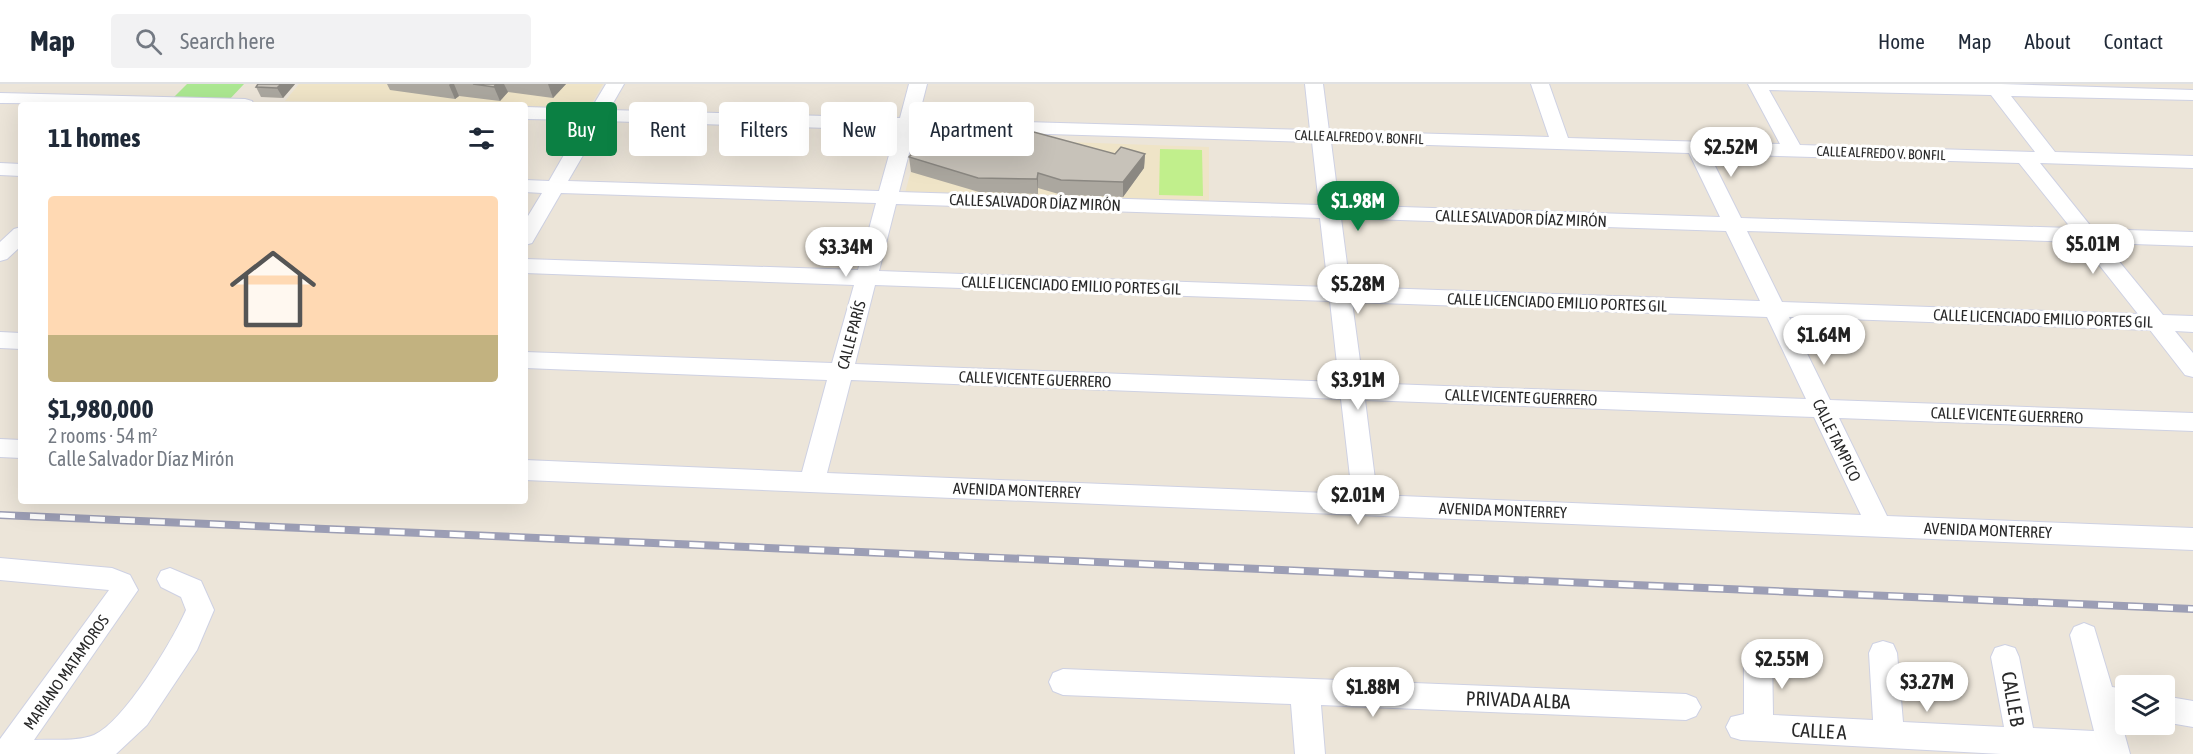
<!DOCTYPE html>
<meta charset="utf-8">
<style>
body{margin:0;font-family:"Asap Condensed",sans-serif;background:#f2f2f3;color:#1f2937;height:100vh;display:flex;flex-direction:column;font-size:22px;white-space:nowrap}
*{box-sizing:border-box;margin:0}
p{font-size:20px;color:#747a83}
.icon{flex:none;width:33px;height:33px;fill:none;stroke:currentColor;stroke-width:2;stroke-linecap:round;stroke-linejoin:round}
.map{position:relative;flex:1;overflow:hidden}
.drawer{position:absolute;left:18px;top:18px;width:510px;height:402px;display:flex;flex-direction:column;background:#fff;border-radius:6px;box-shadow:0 6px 24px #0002}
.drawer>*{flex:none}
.banner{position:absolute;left:546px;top:18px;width:570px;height:54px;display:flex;gap:12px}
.fabs{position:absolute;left:2115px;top:591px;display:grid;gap:12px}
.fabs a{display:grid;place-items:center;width:60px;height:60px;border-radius:6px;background:#fff;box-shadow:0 6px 24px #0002;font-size:30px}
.price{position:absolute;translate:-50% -51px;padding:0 14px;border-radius:21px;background:#fff;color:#222;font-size:20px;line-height:39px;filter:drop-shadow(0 2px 3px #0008)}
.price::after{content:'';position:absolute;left:50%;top:36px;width:18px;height:14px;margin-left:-9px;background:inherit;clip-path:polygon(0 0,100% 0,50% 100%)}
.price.active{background:#0b8043;color:#fff}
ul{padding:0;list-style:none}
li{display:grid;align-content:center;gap:12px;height:318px;padding:0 30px}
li+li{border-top:2px solid #e0e1e3}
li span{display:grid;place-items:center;height:186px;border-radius:6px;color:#555}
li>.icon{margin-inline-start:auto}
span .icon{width:108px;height:108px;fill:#fffc;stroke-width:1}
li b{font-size:26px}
h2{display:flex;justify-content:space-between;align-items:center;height:72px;padding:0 30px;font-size:26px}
.pill{padding:0 21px;border-radius:6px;background:#fff;box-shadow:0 6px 24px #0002;font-size:21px;line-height:54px}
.pill.active{background:#0b8043;color:#fff}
header{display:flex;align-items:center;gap:36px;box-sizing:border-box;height:84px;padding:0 30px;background:#fff;border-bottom:2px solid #e0e1e3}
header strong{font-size:28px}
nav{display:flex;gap:33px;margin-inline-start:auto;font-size:21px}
.search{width:420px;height:54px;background:#f2f2f3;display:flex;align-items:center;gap:15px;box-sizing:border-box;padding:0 21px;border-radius:6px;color:#747a83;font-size:22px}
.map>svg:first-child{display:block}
</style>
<header>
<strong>Map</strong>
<div class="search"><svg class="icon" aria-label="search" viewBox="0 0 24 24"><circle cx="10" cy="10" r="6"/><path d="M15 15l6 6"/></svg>Search here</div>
<nav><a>Home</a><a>Map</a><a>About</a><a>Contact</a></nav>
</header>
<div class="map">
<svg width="2193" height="670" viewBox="0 0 2193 670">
<rect width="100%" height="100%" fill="#ece5d9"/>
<g fill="#efe4c7">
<polygon points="299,0 603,0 588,26 525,24 525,21 285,17"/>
<polygon points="920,53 1209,63 1209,120 905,109"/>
</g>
<polygon fill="#abe791" points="187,0 244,0 228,17 172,15"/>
<polygon fill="#c1ef8c" points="1160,65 1202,66 1203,112 1159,111"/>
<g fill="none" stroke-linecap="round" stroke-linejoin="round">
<g stroke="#ced1e3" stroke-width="2">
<g id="minor">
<path d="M606,0H624L609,26L900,34L909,0H927L918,35L1310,46L1305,0H1323L1329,47L1549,53L1531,0H1549L1568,54L1780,60L1748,0H2001L2193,6V16L2011,12L2055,68L2193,72V84L2040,79L2093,145L2193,148V162L2104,159L2163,231L2193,232V248L2175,247L2193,269V293L2185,291L2150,246L1789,233L1830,316L2193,329V347L1839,334L1887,432L2193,444V466L525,396V376L802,388L827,296L525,284V268L832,279L854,201L525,189V175L858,186L876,119L561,109L532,159L525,161V137L542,109L525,108V96L549,97L584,36L525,35V23L591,25ZM1769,6L1991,11L2035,68L1800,61ZM603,37L896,46L879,107L568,97ZM915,46L1312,58L1319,121L899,108ZM1331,58L1689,69L1720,133L1339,121ZM1709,70L2019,79L2071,144L1741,134ZM896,120L1320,134L1328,203L879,187ZM1341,134L1726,147L1760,217L1350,203ZM1747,147L2081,158L2138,230L1782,218ZM875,201L1330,217L1339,298L855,280ZM1352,218L1767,233L1806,315L1363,299ZM851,296L1341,315L1352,410L827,389ZM1365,316L1814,333L1861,431L1377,411Z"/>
<polygon points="0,9 245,15 252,17 254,21 0,19"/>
<polygon points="0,79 21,80 21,92 0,91"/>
<polygon points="21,143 21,162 7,175 0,177 0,158 14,145"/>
<polygon points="0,248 21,249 21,265 0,264"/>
<polygon points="0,355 21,356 21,374 0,373"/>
<path d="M0,474L112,484L130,491L138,506L34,656C53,655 76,658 94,651C124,638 173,556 186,526L181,513L161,503L157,495L161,487L170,484L201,497L214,526L197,566L147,641L116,670H0V655L109,506L0,496Z"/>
<polygon points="2084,539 2094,543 2112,603 2126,605 2126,631 2119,630 2130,670 2001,670 1741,656 1731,653 1726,643 1731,633 1744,630 1744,569 1748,560 1758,557 1768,560 1772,569 1773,631 1873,636 1869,569 1873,560 1883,557 1893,560 1897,569 1903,638 2004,643 1991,573 1995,564 2005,561 2015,564 2019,573 2033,644 2094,647 2070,551 2074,543"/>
<polygon points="1063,585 1686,610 1696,614 1701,623 1696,632 1686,636 1321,621 1325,670 1295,670 1291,620 1063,611 1053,607 1049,598 1053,589"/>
<polygon points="2164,612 2193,617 2193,643 2164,638"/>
</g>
</g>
<use href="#minor" fill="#fff" fill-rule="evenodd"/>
<g stroke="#9c9eb5" stroke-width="8">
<polyline id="rail" points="0,431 2193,525"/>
</g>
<use href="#rail" stroke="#fff" stroke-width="5" stroke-dasharray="15" stroke-linecap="butt"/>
</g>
<g fill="#aba79f">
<polygon points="295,0 283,14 261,13 256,3"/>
<polygon points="387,0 566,0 553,14 508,8 500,17 459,12 455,15 390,6"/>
<polygon points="972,60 1115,70 1145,70 1144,84 1123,113 1062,111 1038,104 1038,110 979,108 911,88 909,73"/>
</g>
<g fill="#8b8882">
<polygon points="281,0 295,0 283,14 277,4"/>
<polygon points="450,0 454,0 459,12 455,15 449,1"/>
<polygon points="496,0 504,0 508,8 500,17 494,3"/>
<polygon points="548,0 566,0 553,14"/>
<polygon points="1145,70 1144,84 1123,113 1123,98"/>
<polygon points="1038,89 1038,110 1037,95"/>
</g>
<g fill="#c7c2b9" stroke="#8b8882" stroke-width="1.5">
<polygon points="258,0 281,0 277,4 256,3"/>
<polygon points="473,0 496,0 494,3"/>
<polygon points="1030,47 1115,70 1121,63 1145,70 1123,98 1061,96 1038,89 1037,95 978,94 909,73 933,48 972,60 982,49 1019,60"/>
</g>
<g text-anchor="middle" stroke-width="6" stroke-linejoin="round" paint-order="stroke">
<g font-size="14" fill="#292929" stroke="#fff">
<text transform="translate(1359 53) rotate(2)" y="5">CALLE ALFREDO V. BONFIL</text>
<text transform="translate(1881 69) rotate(2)" y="5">CALLE ALFREDO V. BONFIL</text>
</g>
<g font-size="16" fill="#292929" stroke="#fff">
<text transform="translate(1035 118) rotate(2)" y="6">CALLE SALVADOR DÍAZ MIRÓN</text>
<text transform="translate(1521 134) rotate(2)" y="6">CALLE SALVADOR DÍAZ MIRÓN</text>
<text transform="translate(1071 201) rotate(2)" y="6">CALLE LICENCIADO EMILIO PORTES GIL</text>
<text transform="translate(1557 218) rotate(2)" y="6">CALLE LICENCIADO EMILIO PORTES GIL</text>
<text transform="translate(2043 234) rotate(2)" y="6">CALLE LICENCIADO EMILIO PORTES GIL</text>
<text transform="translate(851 251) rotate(-75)" y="6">CALLE PARÍS</text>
<text transform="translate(1035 295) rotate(2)" y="6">CALLE VICENTE GUERRERO</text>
<text transform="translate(1521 313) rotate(2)" y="6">CALLE VICENTE GUERRERO</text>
<text transform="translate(2007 331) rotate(2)" y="6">CALLE VICENTE GUERRERO</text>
<text transform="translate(1837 356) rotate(64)" y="6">CALLE TAMPICO</text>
<text transform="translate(1017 406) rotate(2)" y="6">AVENIDA MONTERREY</text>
<text transform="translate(1503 426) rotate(2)" y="6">AVENIDA MONTERREY</text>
<text transform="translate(1988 446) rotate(2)" y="6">AVENIDA MONTERREY</text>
<text transform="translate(66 588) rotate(-55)" y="6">MARIANO MATAMOROS</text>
</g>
<g font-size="20" fill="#292929" stroke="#fff">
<text transform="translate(2013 615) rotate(80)" y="7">CALLE B</text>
<text transform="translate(1518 616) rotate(2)" y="7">PRIVADA ALBA</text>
<text transform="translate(1819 647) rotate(3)" y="7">CALLE A</text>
</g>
</g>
</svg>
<div class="fabs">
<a><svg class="icon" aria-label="layers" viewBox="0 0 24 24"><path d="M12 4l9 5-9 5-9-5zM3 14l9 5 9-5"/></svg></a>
</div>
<b class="price" style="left:1731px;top:94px">$2.52M</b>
<b class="price active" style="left:1358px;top:148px">$1.98M</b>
<b class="price" style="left:2093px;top:191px">$5.01M</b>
<b class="price" style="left:846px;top:194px">$3.34M</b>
<b class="price" style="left:1358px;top:231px">$5.28M</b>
<b class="price" style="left:1824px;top:282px">$1.64M</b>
<b class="price" style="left:1358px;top:327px">$3.91M</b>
<b class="price" style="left:1358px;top:442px">$2.01M</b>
<b class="price" style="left:1782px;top:606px">$2.55M</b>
<b class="price" style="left:1927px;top:629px">$3.27M</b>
<b class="price" style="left:1373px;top:634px">$1.88M</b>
<div class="banner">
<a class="pill active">Buy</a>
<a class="pill">Rent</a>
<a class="pill">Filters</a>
<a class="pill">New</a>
<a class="pill">Apartment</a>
</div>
<section class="drawer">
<h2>11 homes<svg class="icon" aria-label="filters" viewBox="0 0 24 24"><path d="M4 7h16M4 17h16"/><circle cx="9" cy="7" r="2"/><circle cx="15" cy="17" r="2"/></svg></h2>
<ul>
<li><span style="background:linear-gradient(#ffd9b3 75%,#c2b280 0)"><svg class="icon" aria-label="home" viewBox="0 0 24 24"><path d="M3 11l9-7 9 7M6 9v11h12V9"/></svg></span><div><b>$1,980,000</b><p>2 rooms · 54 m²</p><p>Calle Salvador Díaz Mirón</p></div></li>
</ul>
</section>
</div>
